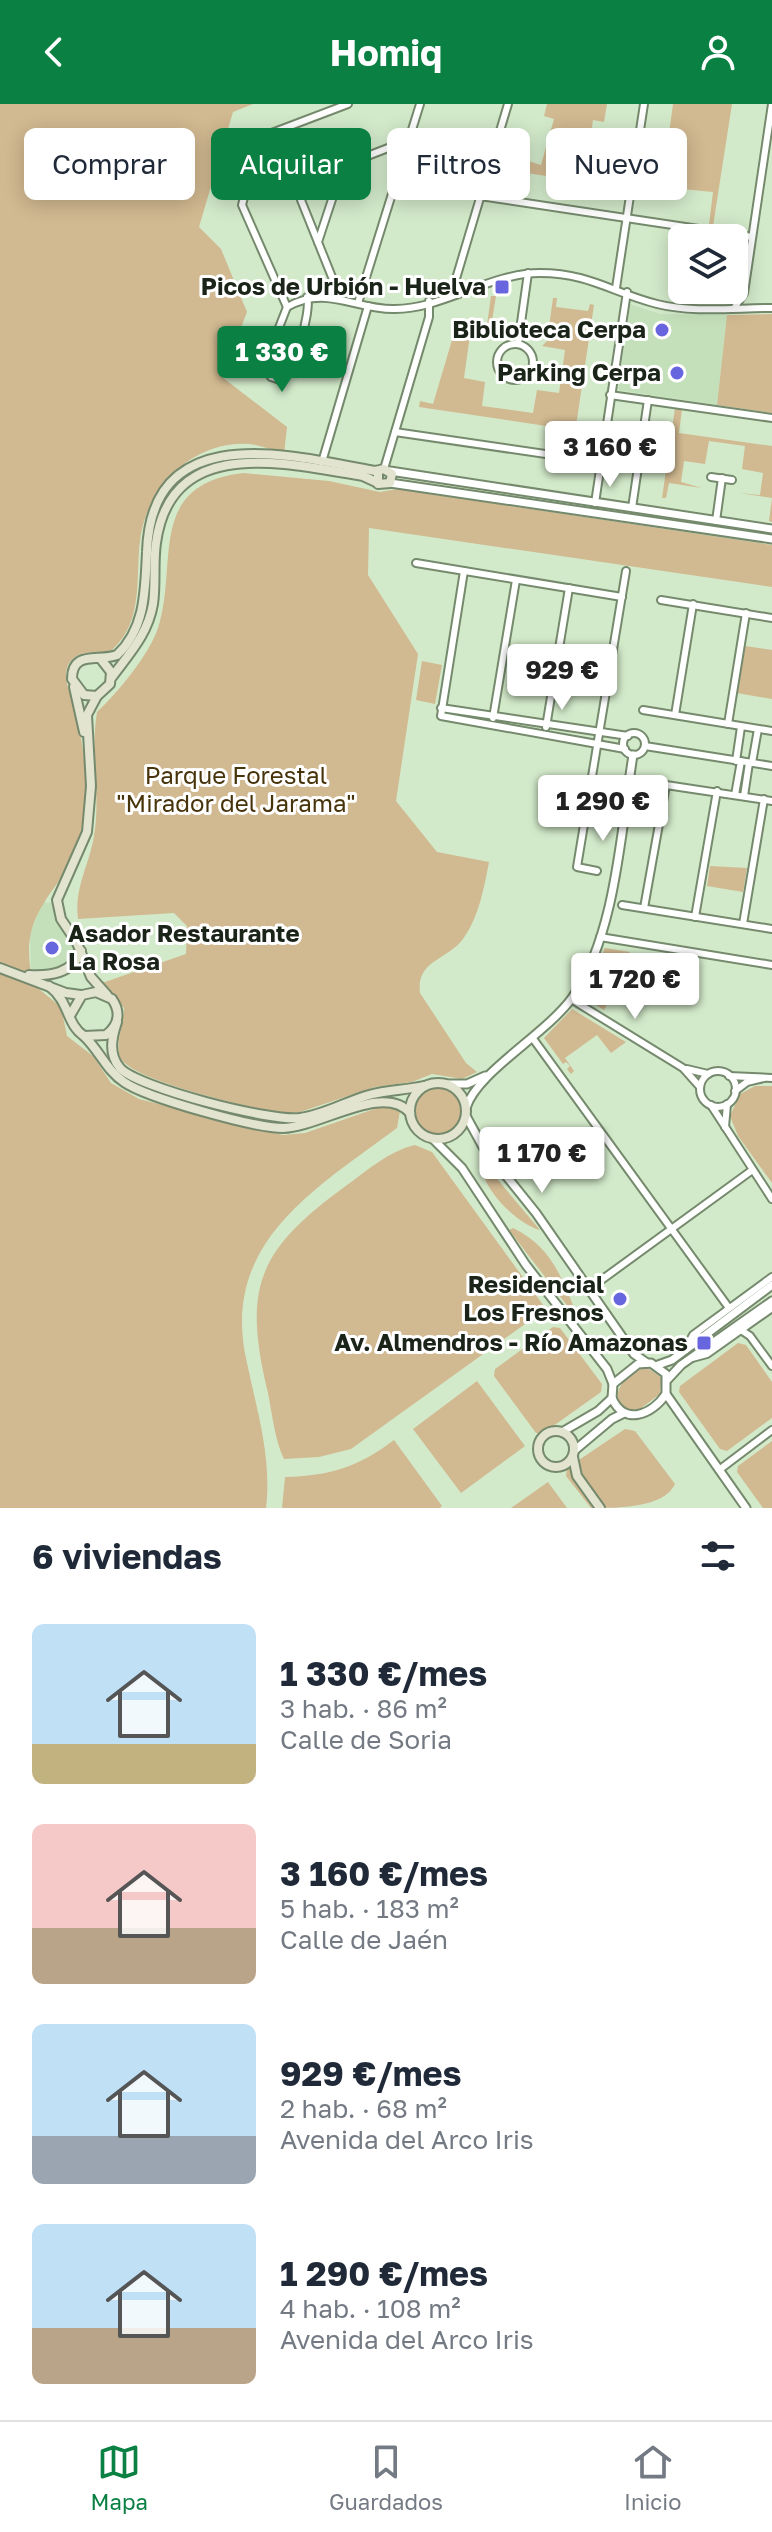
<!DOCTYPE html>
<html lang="es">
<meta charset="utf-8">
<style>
body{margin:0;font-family:"Golos Text",sans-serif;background:#f2f2f3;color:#1f2937;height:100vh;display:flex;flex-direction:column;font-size:30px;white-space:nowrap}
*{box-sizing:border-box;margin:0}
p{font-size:26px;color:#747a83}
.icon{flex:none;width:44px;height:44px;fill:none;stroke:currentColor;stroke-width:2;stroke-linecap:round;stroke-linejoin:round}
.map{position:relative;height:1404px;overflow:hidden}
.sheet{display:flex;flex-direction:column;background:#fff;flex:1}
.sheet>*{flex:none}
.hud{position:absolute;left:24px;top:24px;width:724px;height:72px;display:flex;gap:16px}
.fabs{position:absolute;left:668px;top:120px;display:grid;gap:16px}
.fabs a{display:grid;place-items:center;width:80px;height:80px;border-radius:12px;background:#fff;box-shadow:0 4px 20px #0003;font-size:40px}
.price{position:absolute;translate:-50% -68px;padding:0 18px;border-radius:8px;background:#fff;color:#222;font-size:26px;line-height:52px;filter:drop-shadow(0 2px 4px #0008)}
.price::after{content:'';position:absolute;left:50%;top:48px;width:24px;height:18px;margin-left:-12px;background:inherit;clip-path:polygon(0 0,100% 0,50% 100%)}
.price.current{background:#0b8043;color:#fff}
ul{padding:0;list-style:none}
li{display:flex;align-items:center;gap:24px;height:200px;padding:0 32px}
li span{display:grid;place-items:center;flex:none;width:224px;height:160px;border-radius:12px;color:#555}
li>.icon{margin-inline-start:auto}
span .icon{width:96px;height:96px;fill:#fffc;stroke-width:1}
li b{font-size:34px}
h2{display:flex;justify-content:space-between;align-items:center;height:96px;padding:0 32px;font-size:34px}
.tag{padding:0 28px;border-radius:12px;background:#fff;box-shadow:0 4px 20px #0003;font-size:28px;line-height:72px}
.tag.current{background:#0b8043;color:#fff}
header{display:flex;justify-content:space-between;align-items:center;height:104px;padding:0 32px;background:#0b8043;color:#fff;font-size:36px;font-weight:700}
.dock{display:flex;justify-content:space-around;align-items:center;height:112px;border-top:2px solid #e0e1e3;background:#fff;font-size:22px;color:#747a83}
.dock a{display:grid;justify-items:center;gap:4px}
.dock .current{color:#0b8043}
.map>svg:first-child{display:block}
</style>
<header><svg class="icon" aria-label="back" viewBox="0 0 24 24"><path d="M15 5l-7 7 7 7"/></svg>Homiq<svg class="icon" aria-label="person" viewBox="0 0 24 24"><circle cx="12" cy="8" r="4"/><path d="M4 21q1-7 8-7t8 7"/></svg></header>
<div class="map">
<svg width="772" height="1404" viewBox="0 0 772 1404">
<rect width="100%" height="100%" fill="#d3eaca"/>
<g fill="#c4e0ba">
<polygon points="630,200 660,210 727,211 717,301 618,286"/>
<polygon points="42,798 53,799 55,812 77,846 69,860 59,865 31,868 30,831"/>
</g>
<g fill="#d1b991">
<path d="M0,0H253L233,8L199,123L221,145L247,208L222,273L287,323L284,350C273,346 260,341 249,340C195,337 150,379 141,430C134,470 146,515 112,546C97,550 77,544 68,561C62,575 71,589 74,602C84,639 87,673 85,712C81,784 10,795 34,881L61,903L67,932L93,952L111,979L139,995L283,1031L305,1029L383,1002L394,1001L400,1007L397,1024C314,1086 219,1139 247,1259C257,1307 272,1354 266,1404H0Z"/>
<polygon points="547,0 607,0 604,18 593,16 586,63 597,65 596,76 628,81 627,84 493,64 521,66 525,56 541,61 554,15 544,12"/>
<polygon points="673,0 732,0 713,122 709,121 713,88 651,82 662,81"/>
<polygon points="491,192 496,192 490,229 494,230 494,235 470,231 464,274 485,278 482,302 533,309 537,286 559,289 565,246 542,242 547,237 553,194 557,194 556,203 588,207 590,200 594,201 576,322 587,324 586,328 419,303 420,297 433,300 455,226 453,222 464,224 465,218 487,221"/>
<polygon points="772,210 772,309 717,301 727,211"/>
<polygon points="675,304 682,305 679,329 772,342 772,418 769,417 772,394 739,389 760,391 763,369 742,365 745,342 709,337 705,360 684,357 681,378 702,384 669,379 666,394 662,394"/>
<path d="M243,369L329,377L380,388L397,385L772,441V483L369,424L368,471L418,550L396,697L437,748L489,758C484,784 479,813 463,835C446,857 416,856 420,889L466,959L477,968L462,975L432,970L412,978L375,983L300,1008L282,1009C255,1005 128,976 120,953C115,939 124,919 124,904L102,879L186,850L187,822L174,809L78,815C74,784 89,762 94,732C101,691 90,649 97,608C117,589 148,553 158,524C179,459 145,381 243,369Z"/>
<polygon points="745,542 772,546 772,595 737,589"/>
<polygon points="422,557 442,561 435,600 416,596"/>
<polygon points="710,762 747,764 743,788 707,782"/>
<polygon points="605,844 630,848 624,869 604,906 582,892"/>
<polygon points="572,905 626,938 611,949 597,931 565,954 574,967 571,970 567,965 570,962 566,958 563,960 544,934"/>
<polygon points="755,982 772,982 772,1079 738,1032 730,1012 740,990"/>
<circle cx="438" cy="1006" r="24"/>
<path d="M415,1041L432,1048L546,1205L351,1345L319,1353L284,1355C275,1337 272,1309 268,1289C242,1182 258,1146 347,1081C368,1066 389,1047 415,1041Z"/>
<path d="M482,1057L540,1126C516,1120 478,1081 482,1057Z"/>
<path d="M513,1124C548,1141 559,1167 573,1201L569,1204L509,1126Z"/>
<polygon points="553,1223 560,1224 602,1280 601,1288 542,1330 536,1329 494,1272 495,1265"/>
<polygon points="738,1239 746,1241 772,1278 772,1314 727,1347 720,1345 679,1288 680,1282"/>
<path d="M646,1263L662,1274L660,1290L640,1305L629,1306L617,1297C617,1279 630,1268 646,1263Z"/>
<polygon points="477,1277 525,1342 461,1389 413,1325"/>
<path d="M625,1325L635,1327L675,1380C664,1404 617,1404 591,1404L566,1372L567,1364Z"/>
<path d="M394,1336L442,1402L440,1404H282L285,1373C329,1372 359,1363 394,1336Z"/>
<polygon points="772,1337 772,1404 763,1404 737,1368 738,1362"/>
<polygon points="548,1378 567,1404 511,1404"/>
</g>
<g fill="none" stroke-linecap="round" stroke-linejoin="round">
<g stroke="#758a6d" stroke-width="10">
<g id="minor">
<polyline points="480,92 752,133"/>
<polyline points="318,138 343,62"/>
<polyline points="616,184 644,0"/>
<polyline points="457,189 455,178 508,0"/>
<polyline points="337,194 338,188 301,96 308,75 401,39 407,41"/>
<polyline points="358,199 420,0"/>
<path d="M287,203C325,181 354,205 393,205C442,206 489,169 540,169C589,169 613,189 657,200C693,209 734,204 772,204"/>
<polyline points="287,203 242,101 257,43 269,30 348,0"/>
<path d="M287,203L264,262L271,273L280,276C293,271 312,207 307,193"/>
<polyline points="735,203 744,189 772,0"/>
<polyline points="518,240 528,169"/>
<circle cx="515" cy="258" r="18"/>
<polyline points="610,291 772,314"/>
<polyline points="395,328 600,358"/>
<polyline points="322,358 368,202"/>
<polyline points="384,365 429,213 429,197"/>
<polyline points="711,373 732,376"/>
<polyline points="595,399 627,188"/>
<polyline points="632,404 648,296"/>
<polyline points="716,417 722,374"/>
<polyline points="416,459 622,493"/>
<polyline points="464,467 441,612 625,645"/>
<polyline points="661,496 772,514"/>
<polyline points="441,604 628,632"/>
<polyline points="643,606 772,627"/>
<polyline points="675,611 693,500"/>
<polyline points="493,614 516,476"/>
<polyline points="728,620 746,509"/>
<polyline points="546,623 569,484"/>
<circle cx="634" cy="640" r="11"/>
<polyline points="645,642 772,662"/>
<polyline points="736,657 741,623"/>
<polyline points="752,659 758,625"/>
<polyline points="735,691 741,657"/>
<polyline points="744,692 749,659"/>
<polyline points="597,767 577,763 626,467"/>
<polyline points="622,801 772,825"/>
<polyline points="644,804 666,681 772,697"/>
<polyline points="695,813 717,687"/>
<polyline points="743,820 764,695"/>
<polyline points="600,833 772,861"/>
<polyline points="571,895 683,964 700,983"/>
<polyline points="534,936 729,1204"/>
<polyline points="687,965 708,970"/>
<circle cx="718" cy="985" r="18"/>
<polyline points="729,972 772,974"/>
<polyline points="735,987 747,978 764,974"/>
<polyline points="711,1001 772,1095"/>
<polyline points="725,1023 727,1000"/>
<polyline points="589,1185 751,1067"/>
<polyline points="741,1226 750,1232 772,1262"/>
<polyline points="686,1244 693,1231 772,1173"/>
<polyline points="692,1254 707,1250 772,1204"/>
<polyline points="719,1366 772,1326"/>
</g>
</g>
<g stroke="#758a6d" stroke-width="11">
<g id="tertiary">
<polyline points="390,367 772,425"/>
<polyline points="390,379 772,435"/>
<polyline points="447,980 467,980 485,972"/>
<path d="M466,1004C477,968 545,931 572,894C616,831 621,726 633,651"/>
<polyline points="466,1012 483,1043 536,1109 634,1250 647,1259"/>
<polyline points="433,1035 462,1064 526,1161 607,1265 613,1280"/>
<path d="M651,1259L666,1270V1290C652,1311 624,1322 612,1294L613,1280L638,1260Z"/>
<polyline points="658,1261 672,1256 772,1181"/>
<polyline points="668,1275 681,1261 772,1197"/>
<polyline points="666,1290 746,1404"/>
<polyline points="562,1328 598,1307 612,1294"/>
<polyline points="575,1346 612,1315 624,1309"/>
</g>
</g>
<g stroke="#758a6d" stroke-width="12">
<g id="secondary">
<path d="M100,554L111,568L110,580L97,592L84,591L72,575C72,546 98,558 117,551C146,524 145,485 147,448C151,314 290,351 375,367L384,365L392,370L390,379L378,380V367"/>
<path d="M112,573C129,550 148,530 153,500C156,480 153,459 156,439C171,329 288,360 363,372L376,378"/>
<polyline points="74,583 84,628"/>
<polyline points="97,592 87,611 91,682 87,728 57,796 61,815 77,839 91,873 107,891"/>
<polyline points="0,864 66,889 81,891"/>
<path d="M29,871C50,872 72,870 81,847"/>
<path d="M49,882C70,898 66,920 84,932L106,931C119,921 121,908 112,895L96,888L82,891L71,910"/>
<path d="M117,918C112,933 108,950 120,964C138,984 272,1018 300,1014C324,1011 347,997 369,991C387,986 406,986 424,982"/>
<path d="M84,932C99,946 107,967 124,978C147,994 255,1024 283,1024C320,1023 384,978 410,1009"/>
<circle cx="438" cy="1007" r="28"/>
<circle cx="556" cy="1345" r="18"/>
<polyline points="573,1353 577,1372 600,1404"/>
</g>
</g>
<use href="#minor" stroke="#fff" stroke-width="6"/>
<use href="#tertiary" stroke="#fff" stroke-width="7"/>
<use href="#secondary" stroke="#e3e4cf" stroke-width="8"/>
</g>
<g fill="#6866df" stroke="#fff" stroke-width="3">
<rect x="494" y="175" width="16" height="16" rx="4"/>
<circle cx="662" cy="226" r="8"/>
<circle cx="677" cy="269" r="8"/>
<circle cx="52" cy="844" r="8"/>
<circle cx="620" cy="1195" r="8"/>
<rect x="696" y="1231" width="16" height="16" rx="4"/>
</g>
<g text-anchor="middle" stroke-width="6" stroke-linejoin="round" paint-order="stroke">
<g font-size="24" font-weight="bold" fill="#1b2418" stroke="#fff" text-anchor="end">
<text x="486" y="191">Picos de Urbión - Huelva</text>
<text x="646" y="234">Biblioteca Cerpa</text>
<text x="661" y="277">Parking Cerpa</text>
<text x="68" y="838" text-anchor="start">Asador Restaurante<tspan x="68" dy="28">La Rosa</tspan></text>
<text x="604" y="1189">Residencial<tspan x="604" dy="28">Los Fresnos</tspan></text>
<text x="688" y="1247">Av. Almendros - Río Amazonas</text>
</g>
<g font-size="24" fill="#48340b" stroke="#fff">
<text x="236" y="680">Parque Forestal<tspan x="236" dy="28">"Mirador del Jarama"</tspan></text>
</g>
</g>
</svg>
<div class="fabs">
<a><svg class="icon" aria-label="layers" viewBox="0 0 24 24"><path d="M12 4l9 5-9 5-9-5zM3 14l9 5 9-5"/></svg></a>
</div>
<b class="price current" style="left:282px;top:290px">1 330 €</b>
<b class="price" style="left:610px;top:385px">3 160 €</b>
<b class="price" style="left:562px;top:608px">929 €</b>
<b class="price" style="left:603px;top:739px">1 290 €</b>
<b class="price" style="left:635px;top:917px">1 720 €</b>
<b class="price" style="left:542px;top:1091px">1 170 €</b>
<div class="hud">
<a class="tag">Comprar</a>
<a class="tag current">Alquilar</a>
<a class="tag">Filtros</a>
<a class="tag">Nuevo</a>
</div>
</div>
<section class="sheet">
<h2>6 viviendas<svg class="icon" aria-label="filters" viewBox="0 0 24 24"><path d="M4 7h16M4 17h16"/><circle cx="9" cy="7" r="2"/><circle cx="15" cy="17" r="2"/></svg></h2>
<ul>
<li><span style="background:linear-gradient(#bfe0f5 75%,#c2b280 0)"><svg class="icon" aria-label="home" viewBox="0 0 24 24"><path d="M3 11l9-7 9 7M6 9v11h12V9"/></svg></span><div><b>1 330 €/mes</b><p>3 hab. · 86 m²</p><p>Calle de Soria</p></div></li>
<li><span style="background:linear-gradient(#f6c9c9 65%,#b9a48a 0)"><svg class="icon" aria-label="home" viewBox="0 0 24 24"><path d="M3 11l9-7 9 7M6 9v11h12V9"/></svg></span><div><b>3 160 €/mes</b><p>5 hab. · 183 m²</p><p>Calle de Jaén</p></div></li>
<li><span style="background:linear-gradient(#bfe0f5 70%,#9aa5b1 0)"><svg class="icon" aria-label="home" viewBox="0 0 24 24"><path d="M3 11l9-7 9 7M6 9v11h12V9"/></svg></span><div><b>929 €/mes</b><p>2 hab. · 68 m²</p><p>Avenida del Arco Iris</p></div></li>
<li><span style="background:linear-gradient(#bfe0f5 65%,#b9a48a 0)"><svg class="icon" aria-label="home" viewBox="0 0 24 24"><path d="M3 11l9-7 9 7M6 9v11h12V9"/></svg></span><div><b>1 290 €/mes</b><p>4 hab. · 108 m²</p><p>Avenida del Arco Iris</p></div></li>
</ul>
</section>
<nav class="dock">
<a class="current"><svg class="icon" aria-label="map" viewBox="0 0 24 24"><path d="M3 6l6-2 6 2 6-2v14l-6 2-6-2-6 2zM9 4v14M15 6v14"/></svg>Mapa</a>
<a><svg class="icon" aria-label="saved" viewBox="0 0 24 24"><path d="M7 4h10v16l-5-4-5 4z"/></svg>Guardados</a>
<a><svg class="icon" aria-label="home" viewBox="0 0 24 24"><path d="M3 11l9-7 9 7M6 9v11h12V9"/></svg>Inicio</a>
</nav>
